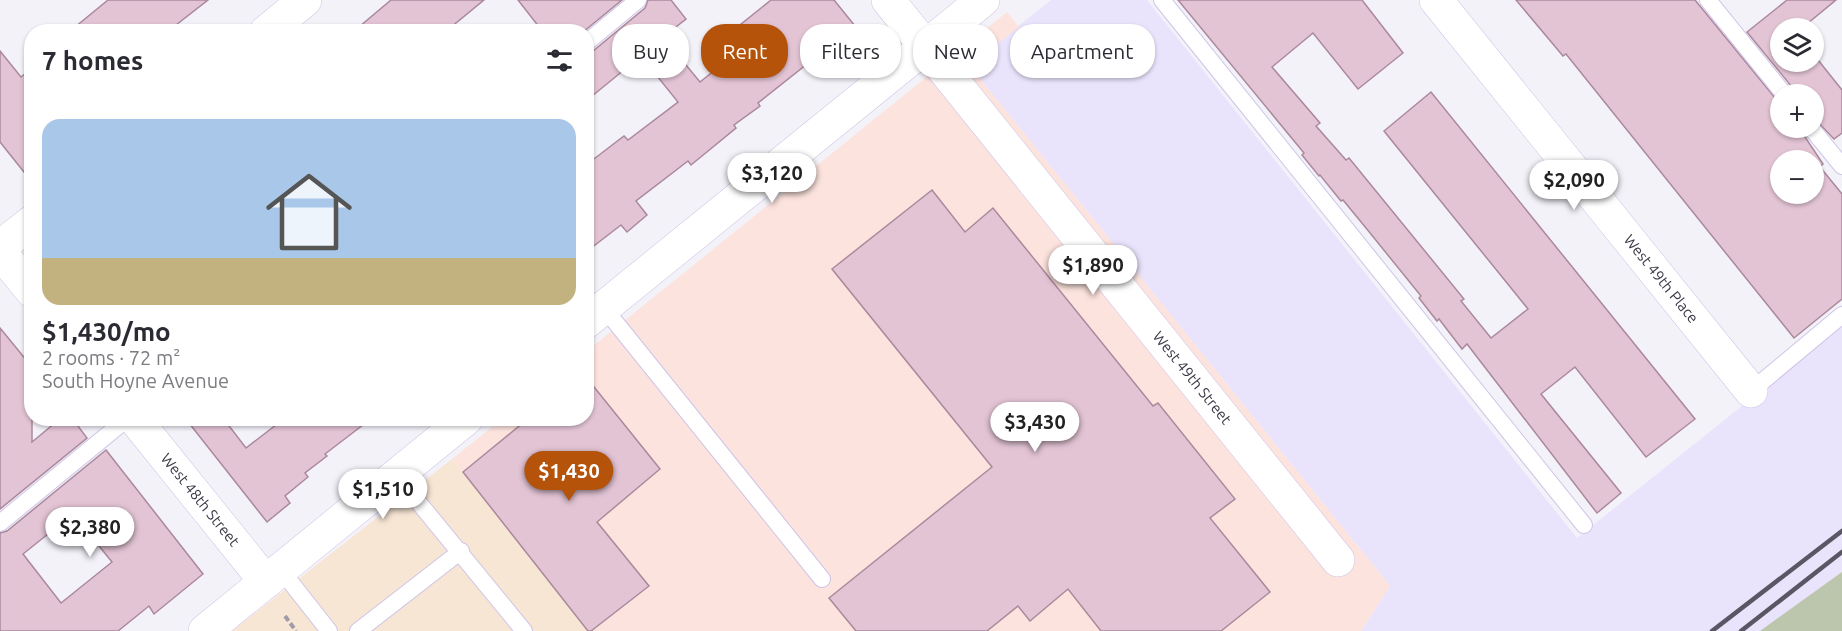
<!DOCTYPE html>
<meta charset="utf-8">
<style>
body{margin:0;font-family:Ubuntu,sans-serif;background:#f2f2f3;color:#2b2b33;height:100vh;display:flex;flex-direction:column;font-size:22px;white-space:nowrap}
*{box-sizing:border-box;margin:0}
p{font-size:20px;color:#7c7c81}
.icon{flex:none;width:33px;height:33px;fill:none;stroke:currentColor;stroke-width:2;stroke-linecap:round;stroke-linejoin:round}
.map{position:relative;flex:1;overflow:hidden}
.drawer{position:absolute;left:24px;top:24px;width:570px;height:402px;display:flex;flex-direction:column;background:#fff;border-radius:24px;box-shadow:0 2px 4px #0004}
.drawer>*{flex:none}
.banner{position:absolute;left:612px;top:24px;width:570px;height:54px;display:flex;gap:12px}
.tools{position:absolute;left:1770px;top:18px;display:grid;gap:12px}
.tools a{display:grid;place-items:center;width:54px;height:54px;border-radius:50%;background:#fff;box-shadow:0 2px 4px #0004;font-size:30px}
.price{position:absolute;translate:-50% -51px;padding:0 14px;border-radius:21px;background:#fff;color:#222;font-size:20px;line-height:39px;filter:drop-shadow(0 2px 3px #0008)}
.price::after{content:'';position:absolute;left:50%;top:36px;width:18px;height:14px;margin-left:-9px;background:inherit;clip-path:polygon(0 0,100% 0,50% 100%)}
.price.selected{background:#b45309;color:#fff}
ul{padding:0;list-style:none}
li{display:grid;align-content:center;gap:12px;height:318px;padding:0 18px}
li span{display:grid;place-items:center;height:186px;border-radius:18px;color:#555}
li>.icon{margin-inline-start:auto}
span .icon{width:108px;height:108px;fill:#fffc;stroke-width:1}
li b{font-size:26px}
h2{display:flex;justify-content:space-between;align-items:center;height:72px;padding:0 18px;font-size:26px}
.tag{padding:0 21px;border-radius:24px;background:#fff;box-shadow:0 2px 4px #0004;font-size:21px;line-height:54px}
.tag.selected{background:#b45309;color:#fff}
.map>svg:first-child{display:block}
</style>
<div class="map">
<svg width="1842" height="631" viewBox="0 0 1842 631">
<rect width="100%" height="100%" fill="#f4f2f9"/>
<polygon fill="#eae3fc" points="1051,0 1147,0 1577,538 1842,326 1842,627 1837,631 1361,631 1390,586 969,65"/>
<polygon fill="#fde3de" points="1007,12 1019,27 969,65 1390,586 1361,631 588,631 452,459 502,419 586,418 587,351"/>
<polygon fill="#f8e6d5" points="452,459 588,631 232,631"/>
<polygon fill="#bbc6ad" points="1842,572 1842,631 1760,631"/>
<g fill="#e3c4d5" stroke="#ab899c" stroke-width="1.5" fill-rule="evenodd">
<polygon points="108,0 208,0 167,32 69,32"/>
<polygon points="391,0 484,0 445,32 353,32"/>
<polygon points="518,0 622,0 583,32 543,32"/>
<polygon points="648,0 671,0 686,19 663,37 700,82 751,41 740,25 771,0 834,0 855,26 758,103 760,106 734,125 736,128 691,165 688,161 636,201 647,215 627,232 621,225 586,252 586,165 624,136 628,140 678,102 641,56 586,101 586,53 593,51 645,8"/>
<polygon points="1178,0 1362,0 1403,53 1358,89 1313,33 1272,67 1320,123 1316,126 1346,160 1349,158 1464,299 1461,301 1491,338 1528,309 1384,131 1431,92 1695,419 1646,457 1575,367 1541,394 1621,493 1597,513 1467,344 1462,349 1439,319 1437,321 1419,298 1421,296 1366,228 1343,200 1341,201 1320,175 1319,176 1302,155 1304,153"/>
<path d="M1516,0H1695L1780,104V128H1801L1803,134L1823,164L1820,167L1842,194V299L1794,338L1566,54L1563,56ZM1780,160H1814V194H1780Z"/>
<polygon points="1787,0 1836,0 1802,28 1780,28 1780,62 1814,62 1814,55 1842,90 1842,133 1834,139 1814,118 1814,94 1794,94 1792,87 1747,32"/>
<polygon points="0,51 21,77 32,68 32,182 0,142"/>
<polygon points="932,190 965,232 993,208 1153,406 1158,403 1235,499 1210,518 1270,592 1221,631 1101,631 1068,589 1030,621 1018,606 987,631 856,631 829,598 992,467 832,269"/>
<polygon points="0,328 32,367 32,442 61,418 72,418 87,438 0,509"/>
<polygon points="586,377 660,469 597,522 649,586 591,631 588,631 463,472 529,418 586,418"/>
<polygon points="185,418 223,418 246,448 285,418 372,418 325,454 327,456 305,473 308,477 285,496 290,503 267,522"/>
<path d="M106,450L203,574L154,614L149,606L118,631H0V533L7,531ZM73,514L112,562L61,603L23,554Z"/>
</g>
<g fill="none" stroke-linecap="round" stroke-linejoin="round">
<g stroke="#cfc4e7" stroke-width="18">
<g id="service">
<polyline points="1162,0 1584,525"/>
<polyline points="1708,0 1784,94"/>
<polyline points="586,43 638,0"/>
<polyline points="1811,128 1842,166"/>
<polyline points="604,308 822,579"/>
<polyline points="1751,391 1842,315"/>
<polyline points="397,476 524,631"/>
<polyline points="0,523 128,418"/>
<polyline points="281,570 329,631"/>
<polyline points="358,631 461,551"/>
</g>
</g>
<g stroke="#cfc4e7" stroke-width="34">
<g id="minor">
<polyline points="888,0 1338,560"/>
<polyline points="1436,0 1751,391"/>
<polyline points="266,32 305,0"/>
<polyline points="0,247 32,222"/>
<polyline points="0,252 32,291"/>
<polyline points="586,322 983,0"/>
<polyline points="134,418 266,582"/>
<polyline points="205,631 467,418"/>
</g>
</g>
<polyline stroke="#a09da7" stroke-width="4" stroke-dasharray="6 3" stroke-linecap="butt" points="285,616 296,631"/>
<use href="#service" stroke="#fff" stroke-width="16"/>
<use href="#minor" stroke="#fff" stroke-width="33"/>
<g stroke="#5a5663" stroke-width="4.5">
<polyline points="1712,631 1842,531"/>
<polyline points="1741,631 1842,552"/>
</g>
</g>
<g text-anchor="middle" stroke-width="4.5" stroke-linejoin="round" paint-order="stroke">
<g font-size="15" fill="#3c3846" stroke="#fff">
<text transform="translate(1661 279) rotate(51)" y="5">West 49th Place</text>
<text transform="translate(1192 378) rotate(51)" y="5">West 49th Street</text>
<text transform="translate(200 500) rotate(51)" y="5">West 48th Street</text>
</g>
</g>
</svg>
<div class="tools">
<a><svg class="icon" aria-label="layers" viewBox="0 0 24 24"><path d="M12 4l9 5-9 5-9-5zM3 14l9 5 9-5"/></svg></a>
<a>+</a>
<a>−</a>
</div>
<b class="price" style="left:772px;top:204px">$3,120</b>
<b class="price" style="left:1574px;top:211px">$2,090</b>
<b class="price" style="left:1093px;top:296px">$1,890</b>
<b class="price" style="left:1035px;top:453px">$3,430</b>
<b class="price selected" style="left:569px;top:502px">$1,430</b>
<b class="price" style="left:383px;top:520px">$1,510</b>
<b class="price" style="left:90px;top:558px">$2,380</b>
<div class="banner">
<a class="tag">Buy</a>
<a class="tag selected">Rent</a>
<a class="tag">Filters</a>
<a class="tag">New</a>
<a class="tag">Apartment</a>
</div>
<section class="drawer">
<h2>7 homes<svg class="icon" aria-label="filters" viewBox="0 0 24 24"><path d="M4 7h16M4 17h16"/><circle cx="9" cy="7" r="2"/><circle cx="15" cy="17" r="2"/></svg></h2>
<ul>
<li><span style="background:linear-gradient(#a9c7e8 75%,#c2b280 0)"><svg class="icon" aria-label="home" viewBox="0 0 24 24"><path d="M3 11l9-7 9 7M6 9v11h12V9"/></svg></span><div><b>$1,430/mo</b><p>2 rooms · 72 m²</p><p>South Hoyne Avenue</p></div></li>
</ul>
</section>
</div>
